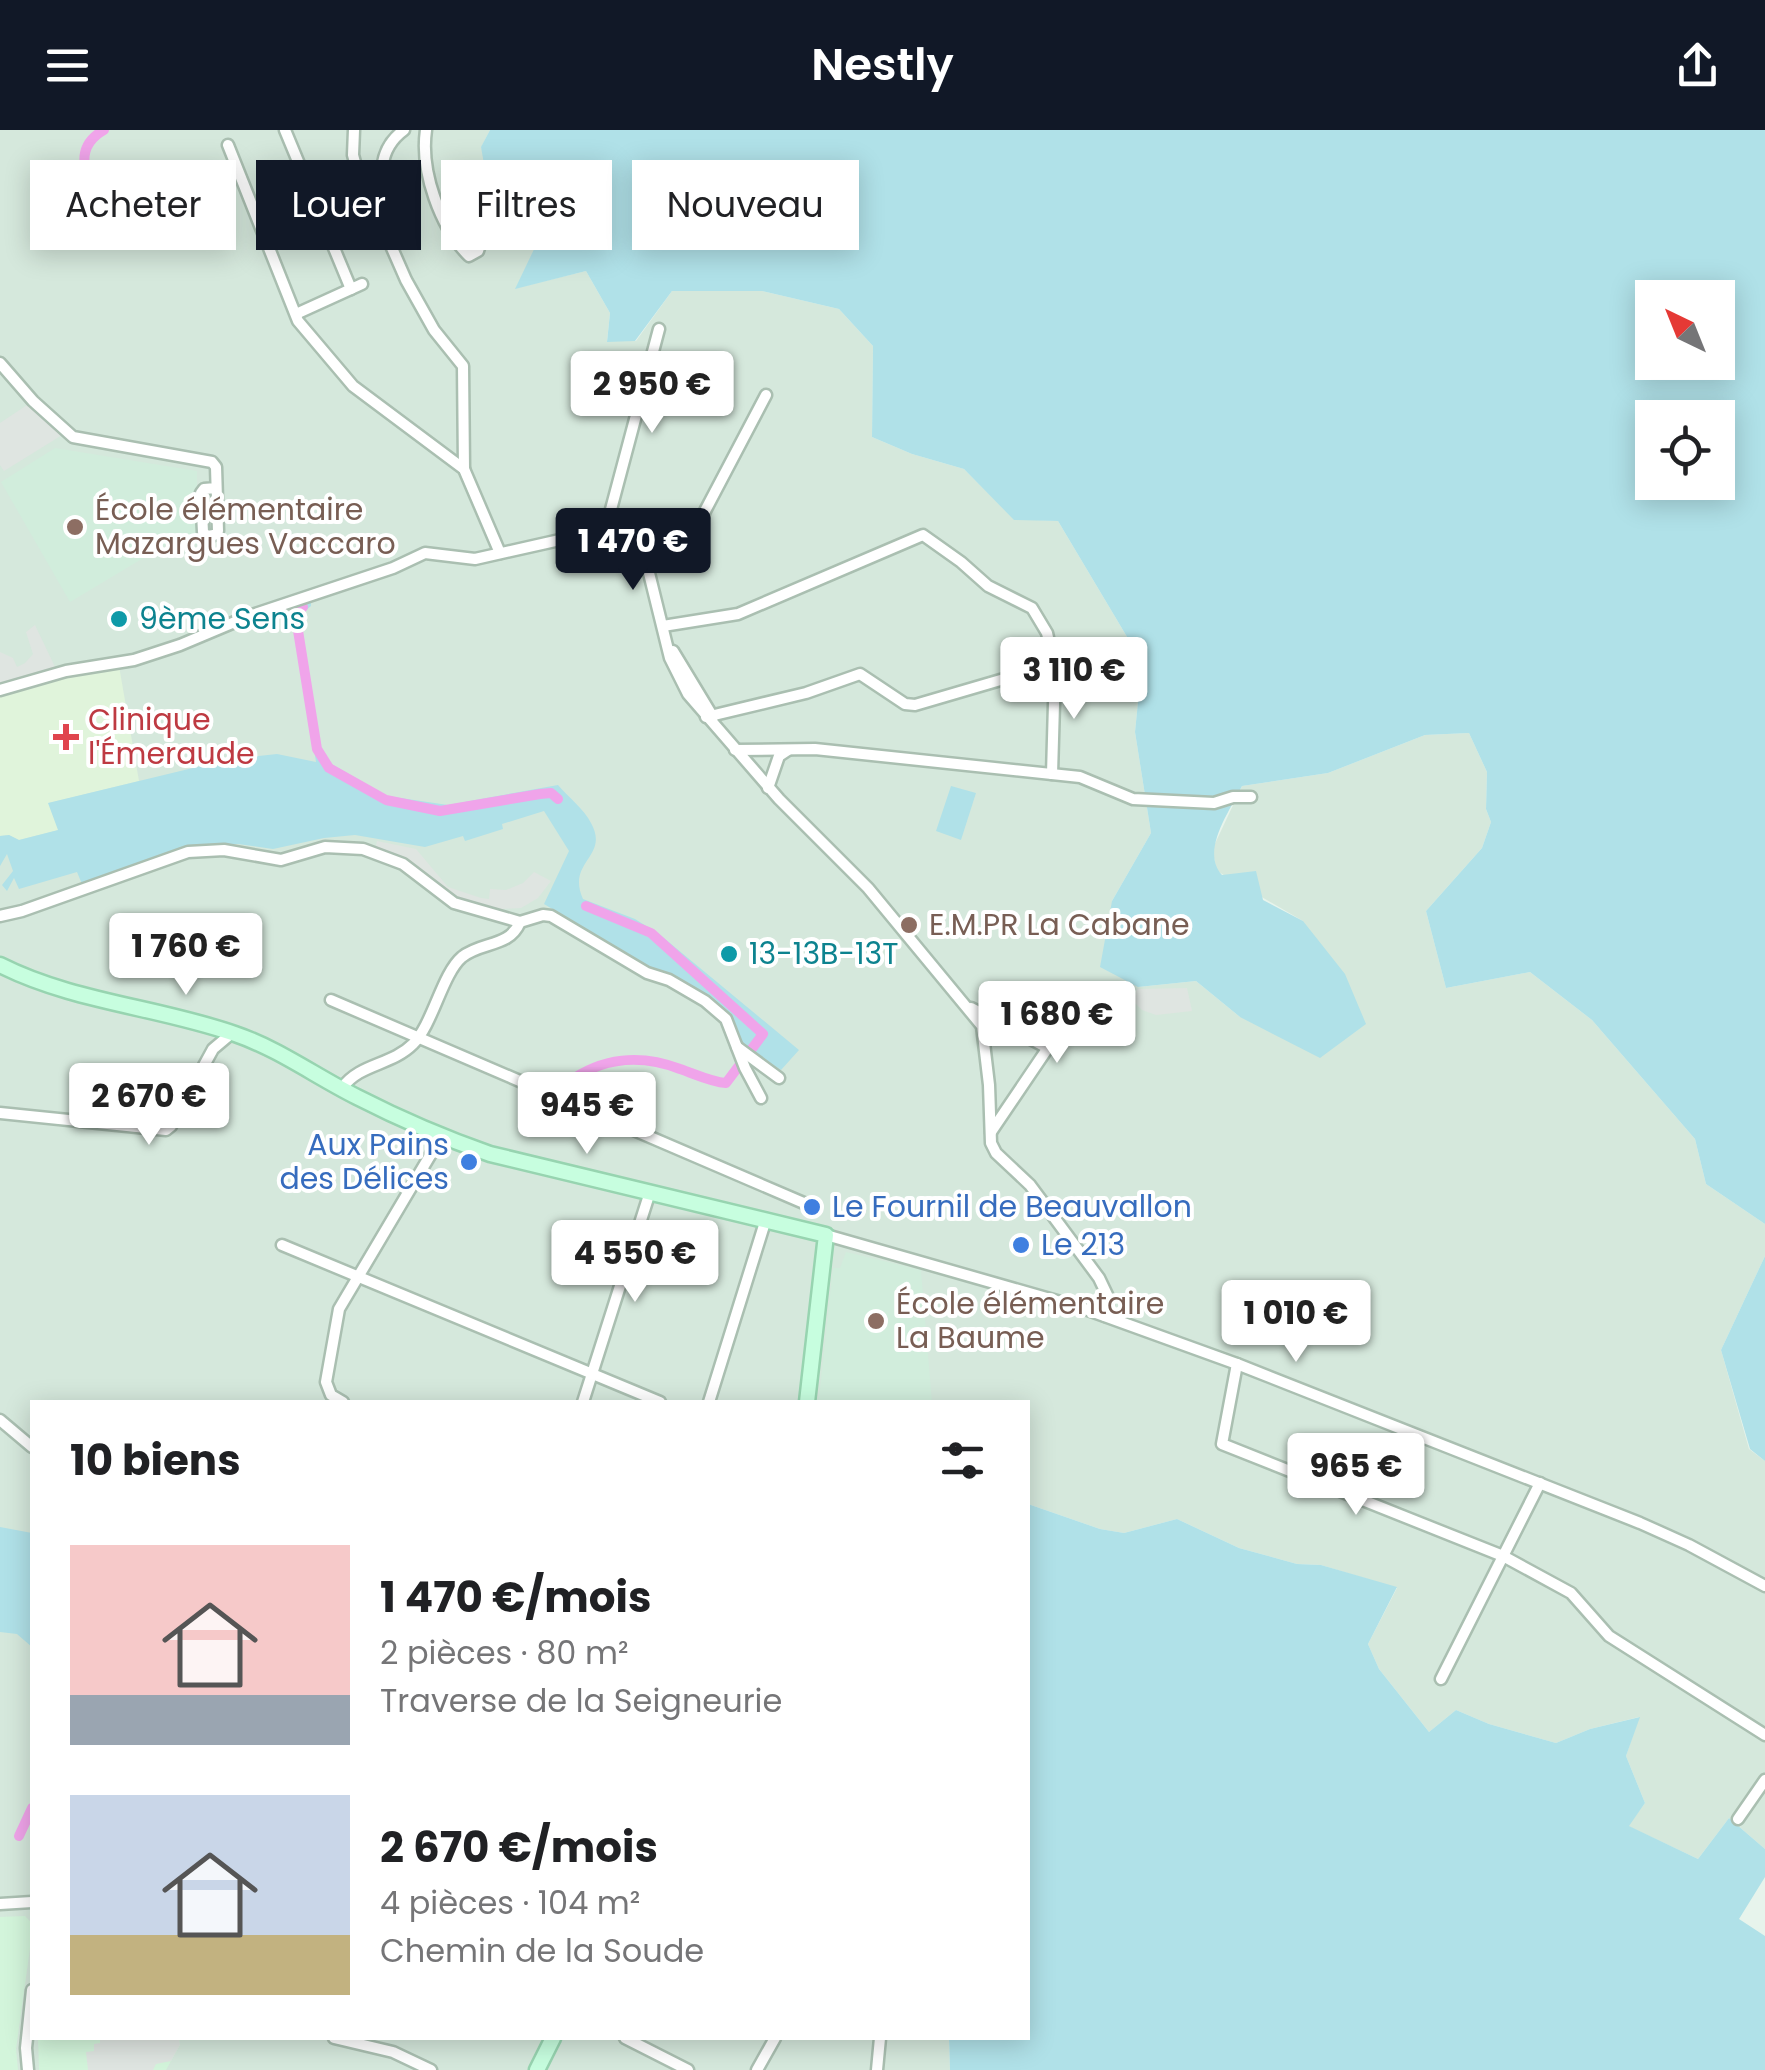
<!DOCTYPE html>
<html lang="fr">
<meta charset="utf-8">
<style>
body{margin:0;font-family:Poppins,sans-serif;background:#f6f6f6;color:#202124;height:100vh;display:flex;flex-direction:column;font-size:38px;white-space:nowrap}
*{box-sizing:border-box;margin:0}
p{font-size:32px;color:#757577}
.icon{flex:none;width:55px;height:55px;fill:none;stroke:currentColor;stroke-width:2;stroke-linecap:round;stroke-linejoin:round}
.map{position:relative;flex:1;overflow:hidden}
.panel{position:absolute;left:30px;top:1270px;width:1000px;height:640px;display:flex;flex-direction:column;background:#fff;border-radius:0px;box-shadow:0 5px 25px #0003}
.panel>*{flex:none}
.hud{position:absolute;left:30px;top:30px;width:1000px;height:90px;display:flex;gap:20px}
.needle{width:65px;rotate:317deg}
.tools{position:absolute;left:1635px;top:150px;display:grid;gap:20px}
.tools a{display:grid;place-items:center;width:100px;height:100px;border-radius:0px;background:#fff;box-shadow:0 5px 25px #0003;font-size:50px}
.price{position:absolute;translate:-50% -85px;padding:0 22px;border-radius:10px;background:#fff;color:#222;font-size:32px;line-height:65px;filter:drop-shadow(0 2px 5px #0008)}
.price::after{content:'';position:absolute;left:50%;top:60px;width:30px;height:22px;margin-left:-15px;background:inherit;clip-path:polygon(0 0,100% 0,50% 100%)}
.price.on{background:#111827;color:#fff}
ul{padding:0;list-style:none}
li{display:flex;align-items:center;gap:30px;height:250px;padding:0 40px}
li span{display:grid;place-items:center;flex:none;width:280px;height:200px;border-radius:0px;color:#555}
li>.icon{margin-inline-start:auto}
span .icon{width:120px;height:120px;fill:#fffc;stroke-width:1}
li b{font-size:42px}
h2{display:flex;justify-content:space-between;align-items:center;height:120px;padding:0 40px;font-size:42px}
.tag{padding:0 35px;border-radius:0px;background:#fff;box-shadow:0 5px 25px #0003;font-size:35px;line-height:90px}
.tag.on{background:#111827;color:#fff}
header{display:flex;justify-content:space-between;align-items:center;height:130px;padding:0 40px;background:#111827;color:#fff;font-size:45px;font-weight:600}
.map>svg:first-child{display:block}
</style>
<header><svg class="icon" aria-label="menu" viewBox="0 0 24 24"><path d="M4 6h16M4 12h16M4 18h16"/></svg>Nestly<svg class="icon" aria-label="share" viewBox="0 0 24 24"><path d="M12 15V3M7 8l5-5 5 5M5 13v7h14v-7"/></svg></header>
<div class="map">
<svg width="1765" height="1940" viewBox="0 0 1765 1940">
<rect width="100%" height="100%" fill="#e7f4ec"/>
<polygon fill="#d5e8dc" points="0,0 490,0 481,18 524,54 549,90 516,158 586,141 610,183 607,211 636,211 672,161 762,161 839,179 873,216 872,307 912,324 964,339 1014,389 1058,391 1142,532 1135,602 1151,703 1112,771 1138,857 1196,851 1240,887 1303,791 1217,741 1212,720 1242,656 1328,643 1425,605 1469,603 1487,642 1486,679 1491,692 1482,718 1426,781 1446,858 1530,842 1592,890 1695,1009 1706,1054 1765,1094 1765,1126 1721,1220 1749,1319 1765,1331 1765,1719 1729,1688 1698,1729 1628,1696 1645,1673 1626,1626 1639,1587 1590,1599 1556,1613 1489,1594 1456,1580 1429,1602 1379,1539 1368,1514 1397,1458 1321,1435 1297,1434 1239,1418 1177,1389 1124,1403 1100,1399 1028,1374 1028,1272 32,1272 32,1908 949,1908 950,1940 0,1940"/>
<g fill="#d3f5db">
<polygon points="25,1786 30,1791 32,1804 16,1919 18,1940 0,1940 0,1787"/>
<polygon points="38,1908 179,1908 180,1915 166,1940 39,1940"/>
</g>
<g fill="#d1eddc">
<polygon points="55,318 197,341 197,405 180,406 70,472 1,352"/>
<polygon points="846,1122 921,1140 932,1272 814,1272 819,1268 833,1138 840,1138"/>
</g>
<polygon fill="#e0f4db" points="119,536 139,651 49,673 59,700 19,710 9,705 0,706 0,563 58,547"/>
<g fill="#b0e1e8" fill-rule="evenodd">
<path d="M490,0H1765V1094L1706,1054L1695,1009L1592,890L1530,842L1446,858L1426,781L1482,718L1491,692L1486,679L1487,642L1469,603L1425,605L1328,643L1242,656C1230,681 1200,721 1222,745L1256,741L1263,770L1303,791L1345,844L1366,894L1320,928L1240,887L1196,851L1138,857L1100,837L1112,771L1151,703L1135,602L1142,532L1058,391L1014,390L964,339L912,324L872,307L873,216L839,179L762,161H672L635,211L607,212L610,183L586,141L515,159L548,90L524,54L489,62L481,17ZM1652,168H1718V232H1652ZM1652,288H1718V352H1652Z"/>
<path d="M311,469V476L299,486L322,622L328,632L387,666L448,675L558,655C568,667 584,679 591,693C610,727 566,731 583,769L635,789L659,804L799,920L781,940L740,914L732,886L676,847L649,837L544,774L569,721L544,681L502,694L503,699L465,711L463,706L425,717L355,705L324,708L273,719L238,714L205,715L168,724L82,754L77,742L19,759L14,748L7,761L2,755L13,741L7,724L0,736V706L9,705L19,710L58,700L48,673L230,629L277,624L316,632L292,476Z"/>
<polygon points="951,656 976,663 961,710 936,701"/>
<polygon points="1765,1126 1765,1331 1750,1319 1721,1220"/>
<polygon points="1028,1374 1100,1399 1124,1403 1177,1389 1239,1418 1297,1434 1321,1435 1397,1457 1368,1514 1379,1539 1429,1602 1456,1580 1489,1594 1556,1613 1590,1599 1640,1587 1626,1626 1645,1673 1629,1696 1698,1729 1729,1688 1765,1719 1765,1747 1739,1789 1765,1806 1765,1940 950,1940 949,1908 1028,1908"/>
<polygon points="0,1397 32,1403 32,1517 17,1504 0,1502"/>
</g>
<g fill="#dfe5e1">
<polygon points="33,271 67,302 4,341 0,335 0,293"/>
<polygon points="35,495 56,539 0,555 0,522 13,528 17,537 25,533 33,524 26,502"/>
<polygon points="377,711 416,719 448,757 481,768 489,769 490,759 506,760 523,753 534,742 551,751 538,768 521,778 501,779 449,768 418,737 375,721"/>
<polygon points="1187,858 1192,881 1156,885 1142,880 1133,871 1137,859"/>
<polygon points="100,1908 179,1908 180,1915 171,1931 156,1934 153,1940 88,1940 86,1922 94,1921 94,1914 100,1913"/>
</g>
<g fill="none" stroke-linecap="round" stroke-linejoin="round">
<g stroke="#f0a4ea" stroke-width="10">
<path d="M104,0C67,21 91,54 106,83"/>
<polyline points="303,477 298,481 296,488 317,619 329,638 386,670 440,681 540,664 551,663 558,669"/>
<path d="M567,953C602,927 641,924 680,939C695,944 711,952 726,953L763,904L651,803L586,776"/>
<polyline points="19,1706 32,1678"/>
</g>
<g stroke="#aabfb1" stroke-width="15">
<g id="street">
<polyline points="285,0 351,159"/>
<polyline points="354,0 353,25 356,36 406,150 434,200 463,236 464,339"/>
<path d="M426,0C420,41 440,97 469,126L478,121L486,96"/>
<polyline points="228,15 298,191 353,256 464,339 500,423"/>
<path d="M389,104C386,67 368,26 404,0"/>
<polyline points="296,184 362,154"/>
<polyline points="0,233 33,271 73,307 212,332 216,337 218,401 214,405 207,406 203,402 201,363 204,359 216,358"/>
<polyline points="605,402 659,199"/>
<polyline points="650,420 663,411 697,403 705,381 766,265"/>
<polyline points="663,496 738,484 923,405 961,432 988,456 1032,478 1047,503 1055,539 1052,644"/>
<polyline points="673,521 713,587"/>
<polyline points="0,560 66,541 134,530 180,515 249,486 393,438 425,423 475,429 573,407 605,402 637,404 650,420 649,443 670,528 688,564 779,669 868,758 982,896 989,955 991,1013 996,1023 1030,1055 1099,1148 1109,1169 1105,1186"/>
<polyline points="706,587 806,563 860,544 905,574 915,575 1045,537"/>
<polyline points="735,620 815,619 1080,647 1133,669 1214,673 1233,667 1251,667"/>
<polyline points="768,658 779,626 788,620"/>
<polyline points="0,786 22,781 188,722 224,720 281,730 325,717 363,719 403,734 454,773 520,792 543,785 551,786 647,843 669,850 705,871 726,889 745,938 761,968"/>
<polyline points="331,870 806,1074"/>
<polyline points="971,878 1046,917"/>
<polyline points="737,917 779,948"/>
<path d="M342,958C360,933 391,936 413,914C433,894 442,844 462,827C482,811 509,818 520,792"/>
<polyline points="0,983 166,1000 171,996 213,919 232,903"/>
<polyline points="991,1002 1085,863 1095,861 1106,867 1116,864"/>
<polyline points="826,1105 1085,1179 1237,1234 1640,1393 1689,1415 1765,1456"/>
<polyline points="282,1115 660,1272"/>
<polyline points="1237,1234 1222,1314 1503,1426 1571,1463 1609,1506 1765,1605"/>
<polyline points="343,1272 331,1265 326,1252 339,1179 441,1007"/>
<polyline points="583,1272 649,1065"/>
<polyline points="709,1272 766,1089"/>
<polyline points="0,1290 32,1317"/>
<polyline points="1441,1549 1540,1353"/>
<polyline points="1738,1689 1765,1650"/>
<polyline points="0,1774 32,1772"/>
<polyline points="334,1908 393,1922 431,1940"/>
<polyline points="625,1908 688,1940"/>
<polyline points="28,1940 26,1918 32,1860"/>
<polyline points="757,1940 775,1908"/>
<polyline points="877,1940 880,1908"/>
</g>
</g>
<g stroke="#97d4b0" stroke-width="19">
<g id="secondary">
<path d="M0,835C73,872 158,877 235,904C279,919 315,946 357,967C400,989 444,1008 490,1024L826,1105L807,1272"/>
<polyline points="537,1940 553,1908"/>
</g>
</g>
<use href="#street" stroke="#fff" stroke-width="10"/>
<use href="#secondary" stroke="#c7fedf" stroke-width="14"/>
</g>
<g fill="#8d6e63" stroke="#fff" stroke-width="4">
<circle cx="75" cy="397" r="10"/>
<circle cx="909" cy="795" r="10"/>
<circle cx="876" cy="1191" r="10"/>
</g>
<g fill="#0f9aa8" stroke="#fff" stroke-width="4">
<circle cx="119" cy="489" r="10"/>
<circle cx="729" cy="824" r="10"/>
</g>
<path fill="#e0444e" stroke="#fff" stroke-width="4" d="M61 592h10v10h10v10h-10v10h-10v-10h-10v-10h10z"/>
<g fill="#3f7fe0" stroke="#fff" stroke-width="4">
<circle cx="469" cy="1032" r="10"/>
<circle cx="812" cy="1077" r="10"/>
<circle cx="1021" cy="1115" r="10"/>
</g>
<g text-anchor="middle" stroke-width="8" stroke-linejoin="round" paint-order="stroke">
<g font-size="30" fill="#785e54" stroke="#fff" text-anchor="start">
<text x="95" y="390">École élémentaire<tspan x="95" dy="34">Mazargues Vaccaro</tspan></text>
<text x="929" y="805">E.M.PR La Cabane</text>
<text x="896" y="1184">École élémentaire<tspan x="896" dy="34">La Baume</tspan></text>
</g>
<g font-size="30" fill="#0d838f" stroke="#fff" text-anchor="start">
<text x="139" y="499">9ème Sens</text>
<text x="749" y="834">13-13B-13T</text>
</g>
<g font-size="30" fill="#be3a42" stroke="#fff" text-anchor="start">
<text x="88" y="600">Clinique<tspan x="88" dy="34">l'Émeraude</tspan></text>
</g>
<g font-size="30" fill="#366cbe" stroke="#fff" text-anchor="start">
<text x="449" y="1025" text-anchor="end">Aux Pains<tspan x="449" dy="34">des Délices</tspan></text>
<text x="832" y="1087">Le Fournil de Beauvallon</text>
<text x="1041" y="1125">Le 213</text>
</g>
</g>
</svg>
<div class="tools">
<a><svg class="needle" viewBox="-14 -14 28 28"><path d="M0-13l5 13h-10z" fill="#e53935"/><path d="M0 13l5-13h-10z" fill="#757577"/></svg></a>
<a><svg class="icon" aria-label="locate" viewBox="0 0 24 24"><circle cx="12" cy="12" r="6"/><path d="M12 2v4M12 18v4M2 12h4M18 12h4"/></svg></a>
</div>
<b class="price" style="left:652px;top:306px">2 950 €</b>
<b class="price on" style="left:633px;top:463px">1 470 €</b>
<b class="price" style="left:1074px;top:592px">3 110 €</b>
<b class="price" style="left:186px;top:868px">1 760 €</b>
<b class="price" style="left:1057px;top:936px">1 680 €</b>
<b class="price" style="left:149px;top:1018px">2 670 €</b>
<b class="price" style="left:587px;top:1027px">945 €</b>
<b class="price" style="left:635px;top:1175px">4 550 €</b>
<b class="price" style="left:1296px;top:1235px">1 010 €</b>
<b class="price" style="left:1356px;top:1388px">965 €</b>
<div class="hud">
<a class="tag">Acheter</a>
<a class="tag on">Louer</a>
<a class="tag">Filtres</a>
<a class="tag">Nouveau</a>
</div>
<section class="panel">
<h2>10 biens<svg class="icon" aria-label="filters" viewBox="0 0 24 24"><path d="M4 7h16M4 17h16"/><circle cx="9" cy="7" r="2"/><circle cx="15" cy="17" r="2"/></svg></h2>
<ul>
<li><span style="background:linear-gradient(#f6c9c9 75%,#9aa5b1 0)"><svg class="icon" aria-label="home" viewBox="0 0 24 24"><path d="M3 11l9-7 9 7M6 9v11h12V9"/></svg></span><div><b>1 470 €/mois</b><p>2 pièces · 80 m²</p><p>Traverse de la Seigneurie</p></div></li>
<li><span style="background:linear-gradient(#c9d6e8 70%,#c2b280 0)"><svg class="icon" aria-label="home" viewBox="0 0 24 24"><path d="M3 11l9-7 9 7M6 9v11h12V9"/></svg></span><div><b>2 670 €/mois</b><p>4 pièces · 104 m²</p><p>Chemin de la Soude</p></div></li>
</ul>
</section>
</div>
